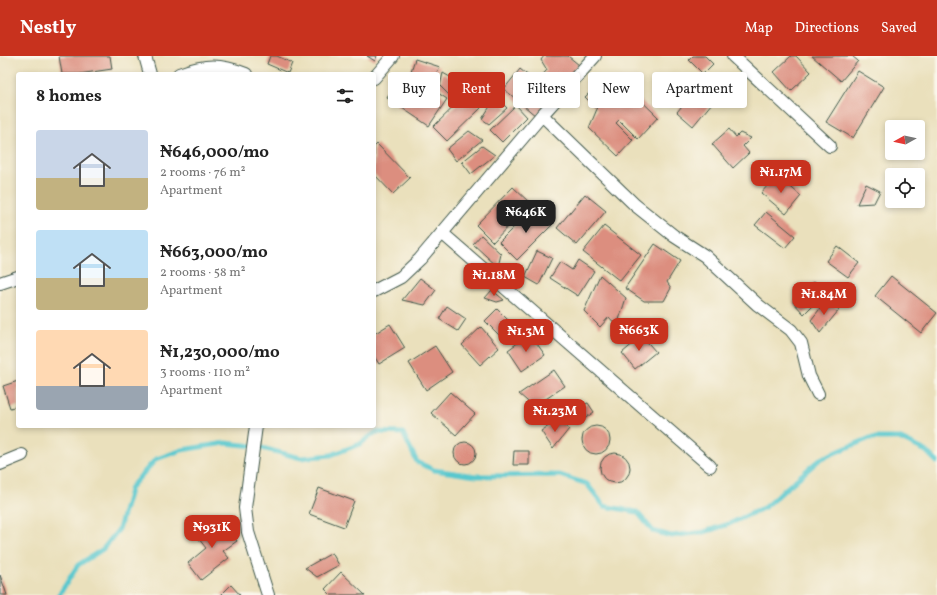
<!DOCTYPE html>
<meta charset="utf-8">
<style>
body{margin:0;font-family:Vollkorn,serif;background:#f6f6f6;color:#222;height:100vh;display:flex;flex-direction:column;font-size:15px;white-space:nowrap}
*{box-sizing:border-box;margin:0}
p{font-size:13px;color:#767676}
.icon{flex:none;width:22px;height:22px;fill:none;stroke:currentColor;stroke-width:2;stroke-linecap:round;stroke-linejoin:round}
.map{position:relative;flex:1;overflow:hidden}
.side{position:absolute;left:16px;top:16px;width:360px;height:356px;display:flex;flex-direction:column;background:#fff;border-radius:4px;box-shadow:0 2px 6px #0003}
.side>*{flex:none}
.hud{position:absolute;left:388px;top:16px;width:380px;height:36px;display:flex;gap:8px}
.needle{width:26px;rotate:262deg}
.buttons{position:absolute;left:885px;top:64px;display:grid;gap:8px}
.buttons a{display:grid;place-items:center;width:40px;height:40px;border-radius:4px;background:#fff;box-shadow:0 2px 6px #0003;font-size:20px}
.price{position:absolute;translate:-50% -34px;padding:0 9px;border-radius:8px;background:#c8321e;color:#fff;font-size:13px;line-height:26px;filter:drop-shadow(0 1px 2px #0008)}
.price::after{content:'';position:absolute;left:50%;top:24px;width:12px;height:9px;margin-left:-6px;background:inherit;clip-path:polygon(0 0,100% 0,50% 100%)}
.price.selected{background:#222;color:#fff}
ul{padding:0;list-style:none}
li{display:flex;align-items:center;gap:12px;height:100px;padding:0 20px}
li span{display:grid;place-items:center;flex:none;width:112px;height:80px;border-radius:4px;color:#555}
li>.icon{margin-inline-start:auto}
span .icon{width:48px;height:48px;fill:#fffc;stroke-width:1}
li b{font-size:17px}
h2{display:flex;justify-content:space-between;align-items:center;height:48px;padding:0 20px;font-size:17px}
.chip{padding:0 14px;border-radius:4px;background:#fff;box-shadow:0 2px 6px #0003;font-size:14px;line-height:36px}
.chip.selected{background:#c8321e;color:#fff}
header{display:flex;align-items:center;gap:24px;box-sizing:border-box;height:56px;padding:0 20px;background:#c8321e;color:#fff}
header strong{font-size:19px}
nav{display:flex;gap:22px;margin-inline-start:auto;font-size:14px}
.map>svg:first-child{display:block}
</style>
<header>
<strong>Nestly</strong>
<nav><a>Map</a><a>Directions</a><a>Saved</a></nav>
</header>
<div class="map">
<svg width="937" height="539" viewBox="0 0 937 539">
<rect width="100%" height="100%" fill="#fbf7ec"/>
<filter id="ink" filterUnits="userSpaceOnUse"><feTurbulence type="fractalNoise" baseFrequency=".025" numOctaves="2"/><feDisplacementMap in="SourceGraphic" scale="8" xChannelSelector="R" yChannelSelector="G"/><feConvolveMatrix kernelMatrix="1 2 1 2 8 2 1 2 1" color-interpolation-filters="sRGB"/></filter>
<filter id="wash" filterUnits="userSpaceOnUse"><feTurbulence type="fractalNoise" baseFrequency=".012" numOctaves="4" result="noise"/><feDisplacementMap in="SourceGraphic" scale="16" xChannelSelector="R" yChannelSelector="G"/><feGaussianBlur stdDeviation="0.9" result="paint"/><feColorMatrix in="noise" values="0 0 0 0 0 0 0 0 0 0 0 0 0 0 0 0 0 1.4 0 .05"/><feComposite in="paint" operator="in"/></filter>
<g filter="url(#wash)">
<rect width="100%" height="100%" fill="#eae0bc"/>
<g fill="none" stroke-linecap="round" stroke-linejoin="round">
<polyline stroke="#5ac8ce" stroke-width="5" points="59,539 78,509 103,493 119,473 131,431 156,403 182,394 225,387 254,390 301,402 331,399 360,388 376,376 403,377 417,406 434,414 476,420 560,419 587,428 604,450 637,456 653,475 671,480 704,476 729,468 765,451 820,403 870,382 899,382 926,395 937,406"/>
</g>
<g id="blocks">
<g fill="#dc8e7f">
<polygon points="59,0 110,0 112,13 79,18 62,18"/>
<polygon points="270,0 277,0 292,7 288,17 267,8"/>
<polygon points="367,0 377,0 375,5"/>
<polygon points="544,0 568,0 579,9 536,60 504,33 520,13 536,26 547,14 541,4"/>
<polygon points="693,0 705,0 713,8 703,18 689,4"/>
<polygon points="791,0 796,0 811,16 791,35 774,16"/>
<polygon points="812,0 852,0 858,5 841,25"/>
<polygon points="415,3 440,11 430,27 411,15"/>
<polygon points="858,15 884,31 853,82 826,66"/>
<polygon points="443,17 464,29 451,41 440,30"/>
<polygon points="401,20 427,37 435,35 447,43 429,70 387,42"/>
<polygon points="623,27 658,61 638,83 619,64 616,67 633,84 618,100 589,72 597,53 585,41 599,28 610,40"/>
<polygon points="701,27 717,41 693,70 677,56"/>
<polygon points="468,37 481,52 447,85 433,71"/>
<polygon points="496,41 507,52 489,68 482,63"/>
<polygon points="516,49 527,61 502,86 490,74"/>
<polygon points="729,73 736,81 740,77 751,82 743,90 749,97 733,112 712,88"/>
<polygon points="469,75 482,84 456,105 447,93"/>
<polygon points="377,88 410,122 393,138 374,118 374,91"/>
<polygon points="482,90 495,99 471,118 462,106"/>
<polygon points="777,119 801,140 786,158 761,137"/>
<polygon points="866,128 880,135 874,147 857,148"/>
<polygon points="513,131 530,147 493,186 476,169"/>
<polygon points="585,138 606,155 577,189 557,172"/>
<polygon points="534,151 552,169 517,204 499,186"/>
<polygon points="766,156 795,180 785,192 755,169"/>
<polygon points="604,170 641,199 620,225 583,196"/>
<polygon points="481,179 501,198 498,211 473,188"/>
<polygon points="655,188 680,205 667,226 671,232 664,245 644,245 625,232"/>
<polygon points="837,190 859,207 848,221 826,205"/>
<polygon points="537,195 552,202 539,229 525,221"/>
<polygon points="578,204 594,215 578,240 550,222 560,206 572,214"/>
<polygon points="600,219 626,242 617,270 609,261 600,271 584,255"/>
<polygon points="891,220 937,257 921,277 875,240"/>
<polygon points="420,222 436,234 425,249 402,244"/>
<polygon points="814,226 825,237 804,258 793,246"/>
<polygon points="492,234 504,244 497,246 485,242"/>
<polygon points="827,244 839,254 820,277 811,264"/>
<polygon points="447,250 466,263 458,275 439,263"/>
<polygon points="497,253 515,271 503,283 485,265"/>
<polygon points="390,268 405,292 379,308 374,300 374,278"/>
<polygon points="481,271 499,292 480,309 462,289"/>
<polygon points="530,278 545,299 522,315 508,294"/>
<polygon points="642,280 656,296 635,313 622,297"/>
<polygon points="435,290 452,316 426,334 409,307"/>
<polygon points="554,314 565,330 534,351 519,338"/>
<polygon points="18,325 18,350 10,352 3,330"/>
<polygon points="450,336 475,358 456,379 431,357"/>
<polygon points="588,347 594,356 576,369 565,354"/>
<polygon points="558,364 569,373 553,393 541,375"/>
<circle cx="596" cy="384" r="14"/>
<circle cx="465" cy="397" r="11"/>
<polygon points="514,395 529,395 529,409 513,409"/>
<circle cx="615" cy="412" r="15"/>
<polygon points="319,432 354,445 344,471 309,458"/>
<polygon points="210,466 224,468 237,485 223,495 229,502 201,524 188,507 206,492 195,478"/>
<polygon points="332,497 339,509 317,521 305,512"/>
<polygon points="341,516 365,539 331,539 325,533"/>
<polygon points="0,519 7,539 0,539"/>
<polygon points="231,529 240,539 221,539"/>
</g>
</g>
</g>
<g filter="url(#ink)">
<use href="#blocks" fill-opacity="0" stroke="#3d5548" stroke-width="1"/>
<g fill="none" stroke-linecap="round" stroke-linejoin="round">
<g stroke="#3d5548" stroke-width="14">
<g id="street">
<polyline points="145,0 150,18"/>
<polyline points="733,0 830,90"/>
<path d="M179,18C206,8 220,8 246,18"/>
<polyline points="374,22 393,0"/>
<polyline points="542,59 635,149 674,180 705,200 758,249 791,274 801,287 809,320 818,338"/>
<polyline points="442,177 710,410"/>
<polyline points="0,227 18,221"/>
<polyline points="374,235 401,221 420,203 542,59 595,0"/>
<polyline points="256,370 245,452 248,476 268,539"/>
<polyline points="0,408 22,399"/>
</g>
</g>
<use href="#street" stroke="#fff" stroke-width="12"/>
</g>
</g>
</svg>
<div class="buttons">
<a><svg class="needle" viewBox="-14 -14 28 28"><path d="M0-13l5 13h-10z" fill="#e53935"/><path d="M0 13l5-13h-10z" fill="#767676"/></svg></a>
<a><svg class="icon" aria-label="locate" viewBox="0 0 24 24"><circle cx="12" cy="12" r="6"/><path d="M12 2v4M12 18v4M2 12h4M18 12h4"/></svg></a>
</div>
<b class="price" style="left:781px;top:138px">₦1.17M</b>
<b class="price selected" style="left:526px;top:178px">₦646K</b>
<b class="price" style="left:494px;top:241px">₦1.18M</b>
<b class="price" style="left:824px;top:260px">₦1.84M</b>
<b class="price" style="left:639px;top:296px">₦663K</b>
<b class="price" style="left:526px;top:297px">₦1.3M</b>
<b class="price" style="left:555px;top:377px">₦1.23M</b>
<b class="price" style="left:212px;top:493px">₦931K</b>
<div class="hud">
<a class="chip">Buy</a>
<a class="chip selected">Rent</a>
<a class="chip">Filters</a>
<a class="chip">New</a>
<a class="chip">Apartment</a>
</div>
<section class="side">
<h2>8 homes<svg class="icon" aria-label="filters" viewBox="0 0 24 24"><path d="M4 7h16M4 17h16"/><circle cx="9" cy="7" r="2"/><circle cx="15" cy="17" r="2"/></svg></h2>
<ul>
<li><span style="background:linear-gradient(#c9d6e8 60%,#c2b280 0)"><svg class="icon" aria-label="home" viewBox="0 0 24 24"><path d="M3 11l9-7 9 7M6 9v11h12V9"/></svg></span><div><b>₦646,000/mo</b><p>2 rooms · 76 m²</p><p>Apartment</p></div></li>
<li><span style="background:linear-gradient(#bfe0f5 60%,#c2b280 0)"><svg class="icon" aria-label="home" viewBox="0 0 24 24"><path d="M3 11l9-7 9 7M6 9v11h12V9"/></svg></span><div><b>₦663,000/mo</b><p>2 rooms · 58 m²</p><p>Apartment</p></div></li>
<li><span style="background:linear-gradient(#ffd9b3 70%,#9aa5b1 0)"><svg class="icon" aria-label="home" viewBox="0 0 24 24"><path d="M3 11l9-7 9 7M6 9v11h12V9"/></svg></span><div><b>₦1,230,000/mo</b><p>3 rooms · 110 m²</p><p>Apartment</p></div></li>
</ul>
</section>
</div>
